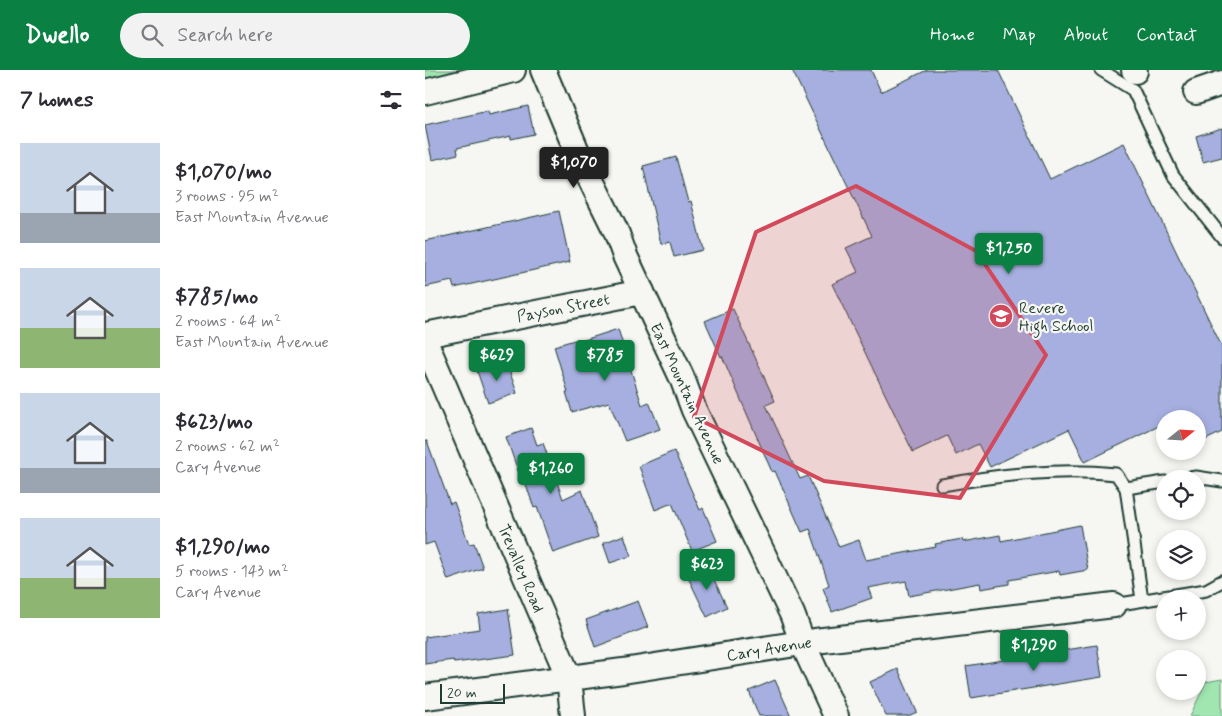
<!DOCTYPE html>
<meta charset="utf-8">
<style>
body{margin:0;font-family:Mynerve,sans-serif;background:#f2f2f3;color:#2b2b33;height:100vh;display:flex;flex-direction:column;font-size:19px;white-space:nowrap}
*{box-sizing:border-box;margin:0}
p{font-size:16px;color:#7c7c81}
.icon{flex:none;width:28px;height:28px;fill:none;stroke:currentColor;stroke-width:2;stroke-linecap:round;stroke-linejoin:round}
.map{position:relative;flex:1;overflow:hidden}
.sheet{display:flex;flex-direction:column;background:#fff;width:425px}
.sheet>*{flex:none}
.needle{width:32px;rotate:72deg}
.fabs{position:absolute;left:731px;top:340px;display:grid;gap:10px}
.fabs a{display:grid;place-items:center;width:50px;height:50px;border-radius:50%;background:#fff;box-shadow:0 2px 8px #0003;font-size:25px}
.scale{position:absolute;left:15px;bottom:12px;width:65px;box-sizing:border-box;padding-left:5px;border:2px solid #1f3d34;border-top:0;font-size:14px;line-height:18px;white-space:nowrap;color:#1f3d34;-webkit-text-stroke:4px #f6f6f2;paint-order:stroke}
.price{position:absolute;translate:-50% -42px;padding:0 11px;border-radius:5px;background:#0b8043;color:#fff;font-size:16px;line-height:32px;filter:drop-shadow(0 1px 2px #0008)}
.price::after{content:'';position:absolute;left:50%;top:30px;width:15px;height:11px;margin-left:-8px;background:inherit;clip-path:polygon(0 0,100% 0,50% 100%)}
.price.on{background:#222;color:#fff}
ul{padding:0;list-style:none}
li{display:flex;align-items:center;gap:15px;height:125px;padding:0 20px}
li span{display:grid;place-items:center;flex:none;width:140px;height:100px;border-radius:0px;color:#555}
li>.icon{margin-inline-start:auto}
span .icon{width:60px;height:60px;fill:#fffc;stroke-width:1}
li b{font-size:21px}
h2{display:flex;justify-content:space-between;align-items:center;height:60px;padding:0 20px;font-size:21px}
header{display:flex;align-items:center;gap:30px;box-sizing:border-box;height:70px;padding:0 25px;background:#0b8043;color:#fff}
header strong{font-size:24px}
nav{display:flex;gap:28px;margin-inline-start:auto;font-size:18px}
.search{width:350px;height:45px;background:#f2f2f3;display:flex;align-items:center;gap:12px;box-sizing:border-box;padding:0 18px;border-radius:28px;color:#7c7c81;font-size:19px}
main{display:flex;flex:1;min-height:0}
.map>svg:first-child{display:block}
</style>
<header>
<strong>Dwello</strong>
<div class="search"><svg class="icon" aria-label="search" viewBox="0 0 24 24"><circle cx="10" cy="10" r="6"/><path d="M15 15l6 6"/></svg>Search here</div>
<nav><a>Home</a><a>Map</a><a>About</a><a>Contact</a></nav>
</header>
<main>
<section class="sheet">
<h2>7 homes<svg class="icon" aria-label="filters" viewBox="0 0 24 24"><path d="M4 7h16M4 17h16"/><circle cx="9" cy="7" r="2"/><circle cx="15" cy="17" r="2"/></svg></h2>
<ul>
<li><span style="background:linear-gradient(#c9d6e8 70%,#9aa5b1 0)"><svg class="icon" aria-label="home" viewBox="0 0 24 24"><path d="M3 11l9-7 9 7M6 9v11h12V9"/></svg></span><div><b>$1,070/mo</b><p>3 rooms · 95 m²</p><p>East Mountain Avenue</p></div></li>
<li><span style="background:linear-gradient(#c9d6e8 60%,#8fb573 0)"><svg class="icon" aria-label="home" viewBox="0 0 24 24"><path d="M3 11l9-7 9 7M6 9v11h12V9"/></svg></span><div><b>$785/mo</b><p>2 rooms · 64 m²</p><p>East Mountain Avenue</p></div></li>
<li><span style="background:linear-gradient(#c9d6e8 75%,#9aa5b1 0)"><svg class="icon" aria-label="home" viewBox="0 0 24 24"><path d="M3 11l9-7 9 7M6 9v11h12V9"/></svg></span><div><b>$623/mo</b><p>2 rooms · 62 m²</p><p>Cary Avenue</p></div></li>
<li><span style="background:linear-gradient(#c9d6e8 60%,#8fb573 0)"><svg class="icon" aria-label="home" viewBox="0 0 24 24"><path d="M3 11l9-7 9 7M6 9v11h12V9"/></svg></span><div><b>$1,290/mo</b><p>5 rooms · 143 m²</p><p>Cary Avenue</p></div></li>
</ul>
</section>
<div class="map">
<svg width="797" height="646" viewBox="0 0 797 646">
<rect width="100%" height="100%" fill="#f6f6f2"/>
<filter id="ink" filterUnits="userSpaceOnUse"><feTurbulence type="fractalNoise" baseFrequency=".02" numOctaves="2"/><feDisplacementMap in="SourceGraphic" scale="10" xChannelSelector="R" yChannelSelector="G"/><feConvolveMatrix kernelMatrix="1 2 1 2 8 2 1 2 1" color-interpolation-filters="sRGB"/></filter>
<g filter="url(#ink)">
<g fill="#a1e6b1" stroke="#609272">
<polygon points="0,0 51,0 0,15"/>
<polygon points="797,609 797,646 765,646 781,612"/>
</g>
<g fill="#a6afdf" stroke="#1f3d34">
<polygon points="367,0 446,0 456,22 502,0 573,0 625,109 699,73 797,277 797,362 772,374 772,349 740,349 740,353 660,392 644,359 565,397 553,374 531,385 522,366 488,382 407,214 433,202 421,178 447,166"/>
<polygon points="103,36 109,64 86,69 86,66 32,78 33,84 7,90 0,55 63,41 64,45"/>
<polygon points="797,58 797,87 778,92 771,66"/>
<polygon points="251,87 263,132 266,131 278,180 249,187 245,172 236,174 218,96"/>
<polygon points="134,141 145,192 29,218 27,211 0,217 0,171"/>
<polygon points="308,239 350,331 341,335 375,409 383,406 414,477 434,470 441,490 511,477 510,474 537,469 538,472 575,465 576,471 655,455 663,500 635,505 634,501 584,510 584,514 556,519 555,513 484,526 481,511 443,518 447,528 407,542 398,518 404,515 385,459 377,462 350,401 347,402 297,286 296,287 280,251"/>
<polygon points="193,259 217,335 224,332 235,359 200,371 184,332 147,342 141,322 143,322 129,276 153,269 153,272"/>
<polygon points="81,291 92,323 63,333 52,301"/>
<polygon points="106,358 112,375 118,373 138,429 157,420 173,467 128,483 112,437 109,438 96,400 93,401 81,367"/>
<polygon points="0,371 2,371 25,434 29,432 44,474 49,473 58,498 23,510 9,472 0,475"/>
<polygon points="249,381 275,440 278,438 292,471 267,481 247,433 230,440 214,396"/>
<polygon points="199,465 206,486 185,493 178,473"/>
<polygon points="282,495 302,537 282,547 262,505"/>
<polygon points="213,531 223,557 170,577 161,550"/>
<polygon points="83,539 90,585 29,593 28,590 0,594 0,567 55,559 53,544"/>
<polygon points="672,575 677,607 546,628 541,596"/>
<polygon points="473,599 492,642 483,646 461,646 445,612"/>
<polygon points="350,610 366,646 334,646 324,621"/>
</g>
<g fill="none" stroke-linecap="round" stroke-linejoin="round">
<g stroke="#1f3d34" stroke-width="15">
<g id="lane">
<polyline points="676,0 708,20 748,105 797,167"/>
<polyline points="758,409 771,407 797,411"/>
<path d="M517,415C574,405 633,398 691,404L701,418"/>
<polyline points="717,530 701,418 740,412"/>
<polyline points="689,535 781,520 797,511"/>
</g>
</g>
<g stroke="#1f3d34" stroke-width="28">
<g id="street">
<polyline points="118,0 153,84 191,161 200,186 257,308 269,340 367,544 379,576 411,646"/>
<polyline points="709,0 710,1"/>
<polyline points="0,22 88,0"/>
<polyline points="771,22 797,13"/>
<polyline points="0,265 217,222"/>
<polyline points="0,271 144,608 148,646"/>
<polyline points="0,627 198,601 390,571 689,535"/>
</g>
</g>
<use href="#lane" stroke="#f6f6f2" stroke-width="11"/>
<use href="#street" stroke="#f6f6f2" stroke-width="24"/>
</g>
</g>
<path fill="#d1495b" fill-opacity="0.2" stroke="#d1495b" stroke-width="4" stroke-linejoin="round" d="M431,116L551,181L621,285L535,428L399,411L269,347L331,162Z"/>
<defs>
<g id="school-disc" transform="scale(1.25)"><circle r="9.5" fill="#d1495b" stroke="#f6f6f2"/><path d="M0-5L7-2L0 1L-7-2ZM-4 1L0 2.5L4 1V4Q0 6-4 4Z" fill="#fff"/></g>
</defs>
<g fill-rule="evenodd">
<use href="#school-disc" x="576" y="246"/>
</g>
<g text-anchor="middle" stroke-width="4.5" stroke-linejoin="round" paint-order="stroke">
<g font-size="16" fill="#1f3d34" stroke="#f6f6f2">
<text transform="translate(138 237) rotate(-11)" y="6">Payson Street</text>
<text transform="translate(263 323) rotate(65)" y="6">East Mountain Avenue</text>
<text transform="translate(97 498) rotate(67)" y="6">Trevalley Road</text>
<text transform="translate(344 578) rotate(-9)" y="6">Cary Avenue</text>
</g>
<g font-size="16" fill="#1f3d34" stroke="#f6f6f2" text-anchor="start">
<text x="594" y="243">Revere<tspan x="594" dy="18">High School</tspan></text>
</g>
</g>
</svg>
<div class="fabs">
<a><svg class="needle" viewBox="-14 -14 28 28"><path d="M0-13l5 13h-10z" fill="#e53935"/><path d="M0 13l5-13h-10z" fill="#7c7c81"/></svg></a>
<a><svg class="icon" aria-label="locate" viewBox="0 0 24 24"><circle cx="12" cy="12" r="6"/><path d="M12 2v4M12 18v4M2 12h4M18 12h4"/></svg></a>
<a><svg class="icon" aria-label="layers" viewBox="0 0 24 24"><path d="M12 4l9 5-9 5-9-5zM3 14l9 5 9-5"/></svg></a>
<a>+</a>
<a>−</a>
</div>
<div class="scale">20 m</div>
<b class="price on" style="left:149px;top:119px">$1,070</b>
<b class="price" style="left:584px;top:205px">$1,250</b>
<b class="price" style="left:72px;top:312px">$629</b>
<b class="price" style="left:180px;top:312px">$785</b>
<b class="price" style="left:126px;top:425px">$1,260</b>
<b class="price" style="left:282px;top:521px">$623</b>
<b class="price" style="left:609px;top:602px">$1,290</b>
</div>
</main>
